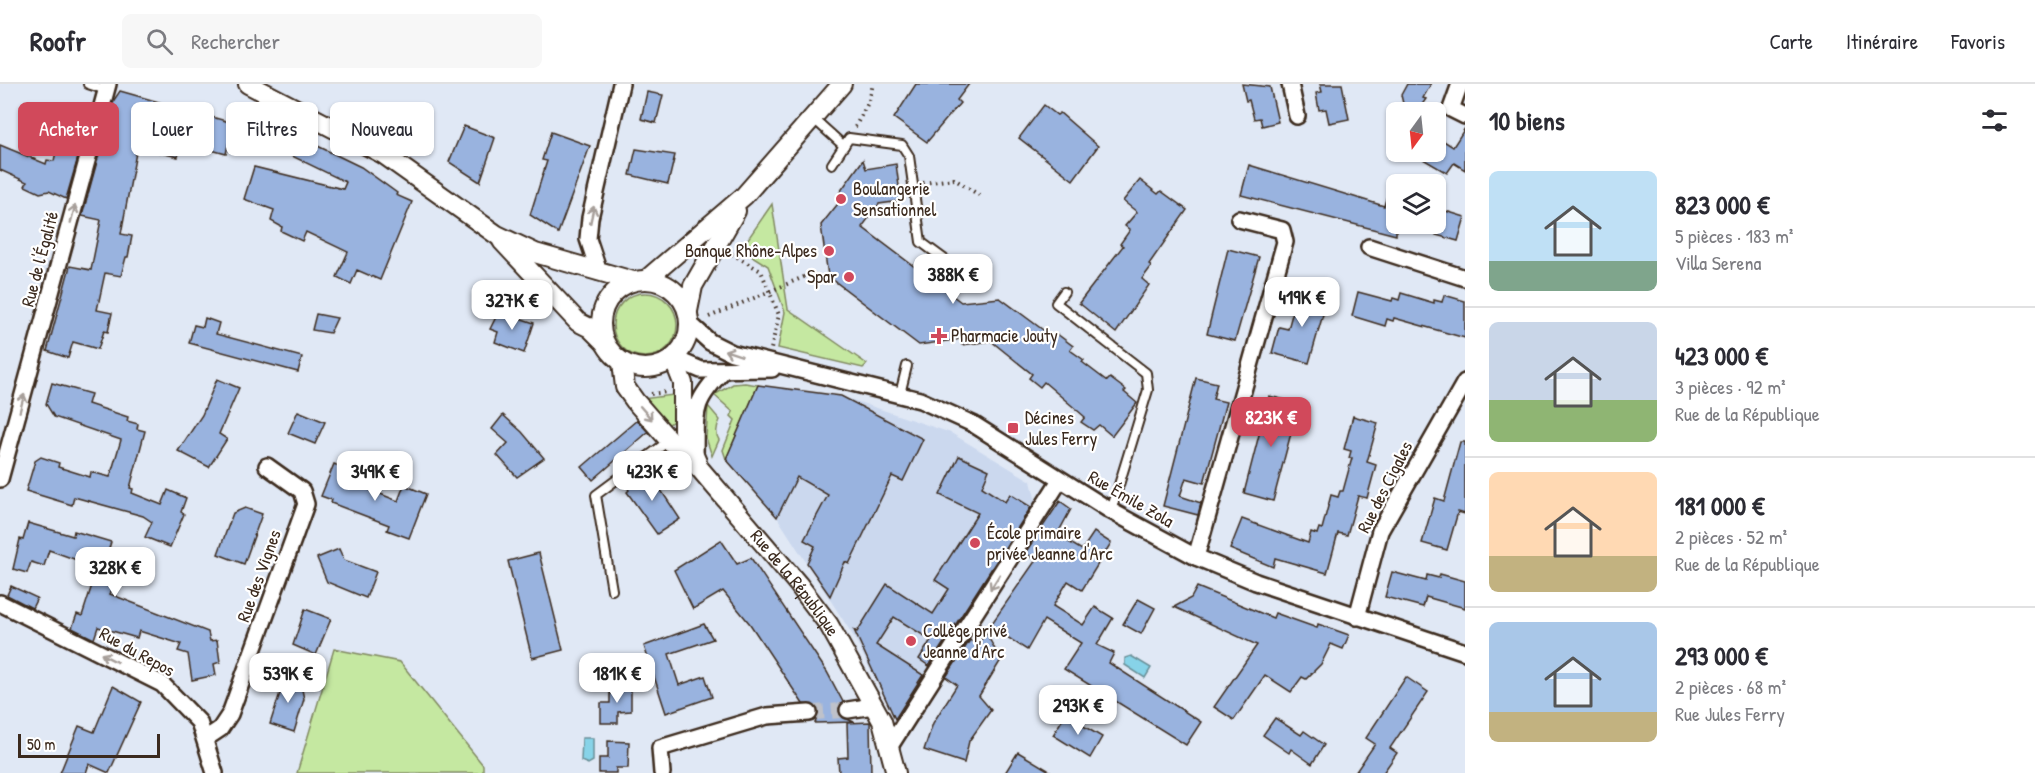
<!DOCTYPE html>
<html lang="fr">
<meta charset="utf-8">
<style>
body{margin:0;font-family:"Patrick Hand",sans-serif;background:#f7f7f7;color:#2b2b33;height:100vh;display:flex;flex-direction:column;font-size:22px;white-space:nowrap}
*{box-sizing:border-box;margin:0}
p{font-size:20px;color:#7c7c81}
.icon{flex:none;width:33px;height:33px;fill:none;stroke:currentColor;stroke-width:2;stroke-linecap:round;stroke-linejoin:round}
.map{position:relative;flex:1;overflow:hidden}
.details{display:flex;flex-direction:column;background:#fff;width:570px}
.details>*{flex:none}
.guide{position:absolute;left:18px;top:18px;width:570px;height:54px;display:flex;gap:12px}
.needle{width:39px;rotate:195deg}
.tools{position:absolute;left:1386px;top:18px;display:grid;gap:12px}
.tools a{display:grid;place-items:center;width:60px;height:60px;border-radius:9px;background:#fff;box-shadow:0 2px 4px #0004;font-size:30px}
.scale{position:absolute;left:18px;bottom:15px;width:142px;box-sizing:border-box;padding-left:6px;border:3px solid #3b2a1e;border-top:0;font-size:16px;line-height:21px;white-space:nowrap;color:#3b2a1e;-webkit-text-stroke:4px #fff;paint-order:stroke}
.price{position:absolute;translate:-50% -51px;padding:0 14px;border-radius:12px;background:#fff;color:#222;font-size:20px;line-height:39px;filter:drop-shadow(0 2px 3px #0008)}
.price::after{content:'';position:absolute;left:50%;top:36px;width:18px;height:14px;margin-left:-9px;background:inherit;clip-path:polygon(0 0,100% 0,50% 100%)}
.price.active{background:#d1495b;color:#fff}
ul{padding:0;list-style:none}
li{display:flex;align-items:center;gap:18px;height:150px;padding:0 24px}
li+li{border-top:2px solid #e1e1e2}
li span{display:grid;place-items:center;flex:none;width:168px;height:120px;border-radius:9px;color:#555}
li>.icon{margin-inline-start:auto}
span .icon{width:72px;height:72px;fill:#fffc;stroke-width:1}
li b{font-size:26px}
h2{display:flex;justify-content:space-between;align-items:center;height:72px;padding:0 24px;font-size:26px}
.pill{padding:0 21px;border-radius:9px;background:#fff;box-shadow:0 2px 4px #0004;font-size:21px;line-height:54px}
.pill.active{background:#d1495b;color:#fff}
header{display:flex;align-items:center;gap:36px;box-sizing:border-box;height:84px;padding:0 30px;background:#fff;border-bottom:2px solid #e1e1e2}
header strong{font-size:28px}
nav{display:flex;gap:33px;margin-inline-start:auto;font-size:21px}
.search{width:420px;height:54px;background:#f7f7f7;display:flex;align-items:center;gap:15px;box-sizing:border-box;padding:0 21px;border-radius:9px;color:#7c7c81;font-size:22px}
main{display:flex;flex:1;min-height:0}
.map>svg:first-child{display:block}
</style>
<header>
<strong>Roofr</strong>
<div class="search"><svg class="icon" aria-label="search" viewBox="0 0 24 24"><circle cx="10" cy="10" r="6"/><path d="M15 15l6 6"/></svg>Rechercher</div>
<nav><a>Carte</a><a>Itinéraire</a><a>Favoris</a></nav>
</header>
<main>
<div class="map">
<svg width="1465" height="689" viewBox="0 0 1465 689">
<rect width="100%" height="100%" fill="#e0e8f5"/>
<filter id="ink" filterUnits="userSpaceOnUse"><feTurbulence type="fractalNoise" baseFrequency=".0167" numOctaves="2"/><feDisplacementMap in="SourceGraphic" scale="12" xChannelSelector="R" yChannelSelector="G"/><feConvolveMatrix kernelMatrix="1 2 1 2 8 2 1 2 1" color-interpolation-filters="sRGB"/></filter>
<g filter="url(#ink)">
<polygon fill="#cbd8ee" points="758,301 841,312 951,349 1031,397 1036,418 895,635 854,553 777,433 809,366 744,334"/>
<g fill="#c5e8a1" stroke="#808960" stroke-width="1.5">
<polygon points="772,120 788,225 867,280 863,284 778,264 785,228 768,182 741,165"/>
<circle cx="645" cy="241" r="32"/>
<polygon points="745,299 758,301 726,375 723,366 735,336 731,332 733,328 714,311 733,300"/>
<polygon points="673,311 674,336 667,342 642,315"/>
<path d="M708,322L720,336C717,342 715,350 719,356L712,372L706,354Z"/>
<polygon points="334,565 400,578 483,681 483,689 297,689"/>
</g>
<g fill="#87d3e8" stroke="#698f97" stroke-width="1.5">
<polygon points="1131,572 1151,584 1145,594 1125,581 1125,574"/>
<polygon points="582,654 593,654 593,677 588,680 581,677"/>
</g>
<g fill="#99b3df" stroke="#3b2a1e" stroke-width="1.5">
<polygon points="916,0 969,0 957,16 960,19 927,58 894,34"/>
<polygon points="1242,0 1270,3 1278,38 1262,42 1260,34 1254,35 1249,16 1246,17"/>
<polygon points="1320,0 1342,0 1349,35 1329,39 1326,25 1319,26 1316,9 1322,8"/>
<polygon points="1407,0 1431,0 1423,14 1426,15 1421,22 1423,28 1405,28 1401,11"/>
<polygon points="120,7 233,39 226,70 182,58 178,73 137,63 121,150 132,152 128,173 126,173 121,192 105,189 97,226 112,229 108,248 104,247 98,265 73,258 68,274 47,267 70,182 91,186 101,136 82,132 114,16"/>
<polygon points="647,8 663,11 656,39 641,35"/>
<polygon points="1044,21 1057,31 1060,29 1098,62 1073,96 1019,54"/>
<polygon points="268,38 361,83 397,109 396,111 412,118 380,196 357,186 351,200 337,193 348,168 306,148 302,157 281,147 282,143 271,137 274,126 244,115 254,83 343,105 346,98 259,56"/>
<polygon points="464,42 495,54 480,98 449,78"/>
<polygon points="1465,44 1465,86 1454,79 1447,89 1411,68 1436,68 1436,52 1453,63"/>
<polygon points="551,48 590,62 558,149 530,131 547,77 542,76"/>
<polygon points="0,61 46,80 47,76 54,77 57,63 79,70 66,115 49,107 40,109 25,102 27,98 0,86"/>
<polygon points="636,65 675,71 668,100 630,91"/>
<polygon points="863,76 866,85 896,80 901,117 879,120 862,143 961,218 1000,214 1054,254 1057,250 1073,262 1070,266 1084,276 1082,278 1107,297 1110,294 1126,306 1124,308 1137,319 1112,352 1099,341 1093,346 1081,338 1085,333 1071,321 1044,298 1040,303 1029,294 1032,290 991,257 962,261 961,255 919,261 828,192 821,141 845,111 840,108"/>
<polygon points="1249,81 1384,122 1392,95 1396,95 1396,151 1241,111"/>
<polygon points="1140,96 1158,110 1161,107 1187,126 1149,180 1151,183 1142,195 1149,201 1116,249 1079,219 1123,162 1120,160 1130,146 1125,142 1137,128 1123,117"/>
<polygon points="1436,124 1465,133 1458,157 1436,151"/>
<polygon points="1228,165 1259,173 1235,257 1207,250"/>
<polygon points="1299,205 1328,213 1309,279 1272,269 1279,243 1288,245"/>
<polygon points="1358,208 1392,217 1393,214 1399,216 1401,209 1434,219 1434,216 1442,218 1444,211 1465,217 1465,254 1394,234 1393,237 1387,235 1385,242 1352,232"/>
<polygon points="499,227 534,239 524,269 495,258 498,248 490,245"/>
<polygon points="316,230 337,234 330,249 312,246"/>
<polygon points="205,234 219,239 216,250 302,273 298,288 189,259 194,241 203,243"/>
<polygon points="1196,294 1217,299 1213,315 1226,318 1204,399 1186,394 1180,412 1201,419 1198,431 1163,422"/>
<polygon points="217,295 239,304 219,350 227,355 209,383 178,367 202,331"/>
<polygon points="52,299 91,310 88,320 128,333 127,337 138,340 137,345 145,347 130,404 133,405 132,409 162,421 168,406 186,414 181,428 184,430 170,463 145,453 152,438 143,432 74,413 72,421 26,407 35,377 41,373 59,379 58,383 90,393 91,388 110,393 121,356 54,333 46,320"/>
<polygon points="758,301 841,312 923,355 903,397 892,392 849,480 845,478 830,512 807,479 815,462 804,456 828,411 797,393 777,433 726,375"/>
<polygon points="1269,312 1299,319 1273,417 1244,409"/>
<polygon points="298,327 325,338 315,360 288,349"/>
<polygon points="503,331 522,348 544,374 517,393 497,371 508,359 492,345"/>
<polygon points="1353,332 1378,339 1367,378 1376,381 1367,414 1358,412 1347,451 1338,449 1327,489 1275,474 1273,483 1230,465 1242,435 1308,459 1311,448 1317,450 1319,444 1322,445 1331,411 1338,413 1340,407 1343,407 1352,374 1349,374 1351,367 1344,365"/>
<polygon points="637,336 648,348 593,396 582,383"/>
<polygon points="1460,358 1465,358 1465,430 1458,428 1447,466 1422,459 1435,414 1444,417"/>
<polygon points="959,372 989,386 982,403 1005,418 1010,410 1031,423 929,582 919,575 931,556 894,533 876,561 923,591 895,635 854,546 857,548 887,500 933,530 949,505 935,496 978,429 940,411"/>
<polygon points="334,380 349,386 345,396 398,417 404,401 426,410 409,454 387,446 389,441 331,419 332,416 321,412"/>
<polygon points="647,385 680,435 657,450 627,408 629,406 625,399"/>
<polygon points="1060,417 1071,425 1057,451 1082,466 1094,448 1111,459 1082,506 1068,497 1053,522 1083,541 1095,523 1113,534 1097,561 1114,569 1109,579 1201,638 1186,661 1064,585 1081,559 1068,551 1044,536 1027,566 990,542 1036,476 1025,469"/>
<polygon points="245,424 262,430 244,480 218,470 233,429"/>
<polygon points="28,439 73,452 74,447 111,458 103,484 117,488 110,510 208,548 210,557 217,556 220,578 214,580 216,591 192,596 188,570 178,567 181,560 139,547 137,554 98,543 94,555 72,544 77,530 82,532 93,498 84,495 88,480 49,466 44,482 31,478 27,489 13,485 20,455 23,456"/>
<polygon points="721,456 737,480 751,474 827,588 843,618 839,623 840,632 854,638 815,639 819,629 817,623 803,620 750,540 723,507 693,525 674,486"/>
<polygon points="339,465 344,476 376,488 366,514 327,498 317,474"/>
<polygon points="539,469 563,566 532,574 508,477"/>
<polygon points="1392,488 1426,497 1427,491 1439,494 1440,490 1465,497 1465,524 1426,513 1423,523 1385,513"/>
<polygon points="11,502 37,514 32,524 7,511"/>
<polygon points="1197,503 1273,534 1275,529 1317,544 1318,540 1349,551 1343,565 1331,560 1321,580 1306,595 1302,593 1291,608 1265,591 1234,636 1214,623 1257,561 1174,523 1191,514"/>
<polygon points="1138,515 1155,524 1141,550 1123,540"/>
<polygon points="305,525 331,535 316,571 293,561"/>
<polygon points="704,540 713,555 669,570 679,601 705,592 712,613 666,629 644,562"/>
<polygon points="986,549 1001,576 979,612 991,626 969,657 964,679 924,666 933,639 957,601 946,593 970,556 977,561"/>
<polygon points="290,592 300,596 304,615 294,648 270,640 280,609 277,596"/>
<polygon points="1406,593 1428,608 1390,664 1397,669 1383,689 1355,689 1375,660 1366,654"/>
<polygon points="610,601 631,601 631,627 618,628 618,639 601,639 601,619 610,619"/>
<polygon points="113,602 141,618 109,689 89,680 86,689 60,689 79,642 94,648"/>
<polygon points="1065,631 1102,653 1090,674 1053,651"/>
<polygon points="1275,634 1301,651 1304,647 1324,661 1312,680 1291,665 1289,669 1263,651"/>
<polygon points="870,638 871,689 839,689 838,674 848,673 847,639"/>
<polygon points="608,657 629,658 628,684 616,684 616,689 599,689 599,674 608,674"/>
<polygon points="1018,668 1053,689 1005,689"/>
</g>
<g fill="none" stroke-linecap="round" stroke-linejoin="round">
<polyline stroke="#bfc2ca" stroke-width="15" stroke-dasharray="15 8" stroke-linecap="butt" points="809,629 848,626"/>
<g stroke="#3b2a1e" stroke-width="12">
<g id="service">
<polyline points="88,0 106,6"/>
<polyline points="813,34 844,62"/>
<polyline points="832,80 849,54 902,61 909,72 921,158 959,186"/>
<polyline points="1064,208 1056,219 1146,289 1148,306 1111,427"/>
<polyline points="900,310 907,282"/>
<polyline points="612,506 596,411 670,356"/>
</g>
</g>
<g stroke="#3b2a1e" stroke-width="20">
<g id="minor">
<polyline points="1290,0 1297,32"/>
<polyline points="1460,0 1451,25 1465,32"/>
<polyline points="1369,163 1465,194"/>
<polyline points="599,188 588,155 590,134 621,0"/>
<polyline points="689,239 710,258 732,269 920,316 973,340 1111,427 1196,473 1256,498 1465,568"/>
<polyline points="673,274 701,286 772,285"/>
<path d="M695,371C696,328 691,320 723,287"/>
<polyline points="0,395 108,0"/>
<polyline points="1196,473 1285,158 1282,146 1239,135"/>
<polyline points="0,519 162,600 199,638 215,689"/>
<polyline points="1357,533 1380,447 1465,298"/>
<polyline points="848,626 873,622"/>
<polyline points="205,655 220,645 230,630 306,420 302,407 267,382"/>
<polyline points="890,662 1060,396"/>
<polyline points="662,689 660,664 767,632 809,629"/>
</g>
</g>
<g stroke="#3b2a1e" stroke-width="22">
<g id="tertiary">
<polyline points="248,0 383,70 497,151 535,169 633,197"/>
<polyline points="502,157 578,238 590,244 604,258"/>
<polyline points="647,195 744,112 842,0"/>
<circle cx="645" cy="240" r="44"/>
<polyline points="688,227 693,202 736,127"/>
<polyline points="673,274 683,299 683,346 697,378"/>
<path id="s1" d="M622,278L625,303L635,317L669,356L700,385L798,500L829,541L882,637L896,689"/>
</g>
</g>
<g stroke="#3b2a1e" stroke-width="4" stroke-dasharray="1.5 4.5" stroke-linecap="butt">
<polyline points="855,43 869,17 873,0"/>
<polyline points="923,99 954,95 979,111"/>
<polyline points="732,170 761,187 779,231 771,265"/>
<polyline points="709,233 806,192"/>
<polyline points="651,310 667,308"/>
</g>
<use href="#service" stroke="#fff" stroke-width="8"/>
<use href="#minor" stroke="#fff" stroke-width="15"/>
<use href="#tertiary" stroke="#fff" stroke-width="18"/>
</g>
<defs><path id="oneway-shaft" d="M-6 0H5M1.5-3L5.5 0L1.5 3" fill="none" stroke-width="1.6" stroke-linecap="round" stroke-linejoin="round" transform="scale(1.5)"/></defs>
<g stroke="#a79f9a">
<use href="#oneway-shaft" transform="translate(73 130) rotate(-75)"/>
<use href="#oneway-shaft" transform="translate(592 131) rotate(-78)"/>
<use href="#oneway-shaft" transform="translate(733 269) rotate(-162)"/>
<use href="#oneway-shaft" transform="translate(22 319) rotate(-75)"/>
<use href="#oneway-shaft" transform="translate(646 329) rotate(49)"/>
<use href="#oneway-shaft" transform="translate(995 498) rotate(122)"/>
<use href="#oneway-shaft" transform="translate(109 574) rotate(-153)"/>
</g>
</g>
<g fill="#d1495b" stroke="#fff" stroke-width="2">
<circle cx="841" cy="115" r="6"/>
<circle cx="829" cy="167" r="6"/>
<circle cx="849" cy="193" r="6"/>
<path d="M936 243h6v6h6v6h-6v6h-6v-6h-6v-6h6z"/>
<rect x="1007" y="338" width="12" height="12" rx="3"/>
<circle cx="975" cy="459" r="6"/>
<circle cx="911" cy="557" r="6"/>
</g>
<g text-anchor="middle" stroke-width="4.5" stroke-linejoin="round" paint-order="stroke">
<g font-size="18" fill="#3b2a1e" stroke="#fff" text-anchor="start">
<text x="853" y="111">Boulangerie<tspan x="853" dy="21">Sensationnel</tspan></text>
<text x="817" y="173" text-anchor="end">Banque Rhône-Alpes</text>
<text x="837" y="199" text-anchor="end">Spar</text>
<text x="951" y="258">Pharmacie Jouty</text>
<text x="1025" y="340">Décines<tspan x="1025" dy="21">Jules Ferry</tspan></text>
<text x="987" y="455">École primaire<tspan x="987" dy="21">privée Jeanne d'Arc</tspan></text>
<text x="923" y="553">Collège privé<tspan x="923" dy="21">Jeanne d'Arc</tspan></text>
</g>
<g font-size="18" fill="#3b2a1e" stroke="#fff">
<text transform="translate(40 175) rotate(-75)" y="6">Rue de l'Égalité</text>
<text transform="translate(1385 403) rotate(-63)" y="6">Rue des Cigales</text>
<text transform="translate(1131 415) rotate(30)" y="6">Rue Émile Zola</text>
<text transform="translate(259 492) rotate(-70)" y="6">Rue des Vignes</text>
<text dy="6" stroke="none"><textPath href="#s1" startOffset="285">Rue de la République</textPath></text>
<text transform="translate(137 568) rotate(29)" y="6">Rue du Repos</text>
</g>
</g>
</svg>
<div class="tools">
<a><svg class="needle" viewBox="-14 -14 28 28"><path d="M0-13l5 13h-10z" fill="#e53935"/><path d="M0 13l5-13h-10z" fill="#7c7c81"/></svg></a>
<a><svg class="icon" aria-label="layers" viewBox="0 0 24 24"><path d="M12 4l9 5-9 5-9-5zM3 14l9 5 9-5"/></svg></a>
</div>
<div class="scale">50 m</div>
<b class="price" style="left:953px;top:221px">388K €</b>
<b class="price" style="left:1302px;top:244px">419K €</b>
<b class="price" style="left:512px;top:247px">327K €</b>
<b class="price active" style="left:1271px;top:364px">823K €</b>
<b class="price" style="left:375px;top:418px">349K €</b>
<b class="price" style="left:652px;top:418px">423K €</b>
<b class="price" style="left:115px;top:514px">328K €</b>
<b class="price" style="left:288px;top:620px">539K €</b>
<b class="price" style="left:617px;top:620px">181K €</b>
<b class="price" style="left:1078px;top:652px">293K €</b>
<div class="guide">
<a class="pill active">Acheter</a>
<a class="pill">Louer</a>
<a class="pill">Filtres</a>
<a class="pill">Nouveau</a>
</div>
</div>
<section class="details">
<h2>10 biens<svg class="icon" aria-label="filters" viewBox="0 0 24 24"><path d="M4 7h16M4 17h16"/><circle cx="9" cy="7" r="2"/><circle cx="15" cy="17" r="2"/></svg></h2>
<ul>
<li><span style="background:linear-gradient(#bfe0f5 75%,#7fa58c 0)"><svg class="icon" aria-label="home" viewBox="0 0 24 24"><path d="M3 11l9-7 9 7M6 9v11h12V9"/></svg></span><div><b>823 000 €</b><p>5 pièces · 183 m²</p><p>Villa Serena</p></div></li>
<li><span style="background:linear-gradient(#c9d6e8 65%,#8fb573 0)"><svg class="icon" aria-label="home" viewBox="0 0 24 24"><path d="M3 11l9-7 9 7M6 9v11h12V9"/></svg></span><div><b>423 000 €</b><p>3 pièces · 92 m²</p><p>Rue de la République</p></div></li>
<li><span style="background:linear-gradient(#ffd9b3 70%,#c2b280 0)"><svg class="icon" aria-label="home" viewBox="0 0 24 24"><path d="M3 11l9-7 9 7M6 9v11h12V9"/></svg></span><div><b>181 000 €</b><p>2 pièces · 52 m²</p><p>Rue de la République</p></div></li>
<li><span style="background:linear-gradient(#a9c7e8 75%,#c2b280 0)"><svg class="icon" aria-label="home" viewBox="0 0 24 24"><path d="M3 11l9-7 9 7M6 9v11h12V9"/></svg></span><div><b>293 000 €</b><p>2 pièces · 68 m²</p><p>Rue Jules Ferry</p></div></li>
</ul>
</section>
</main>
